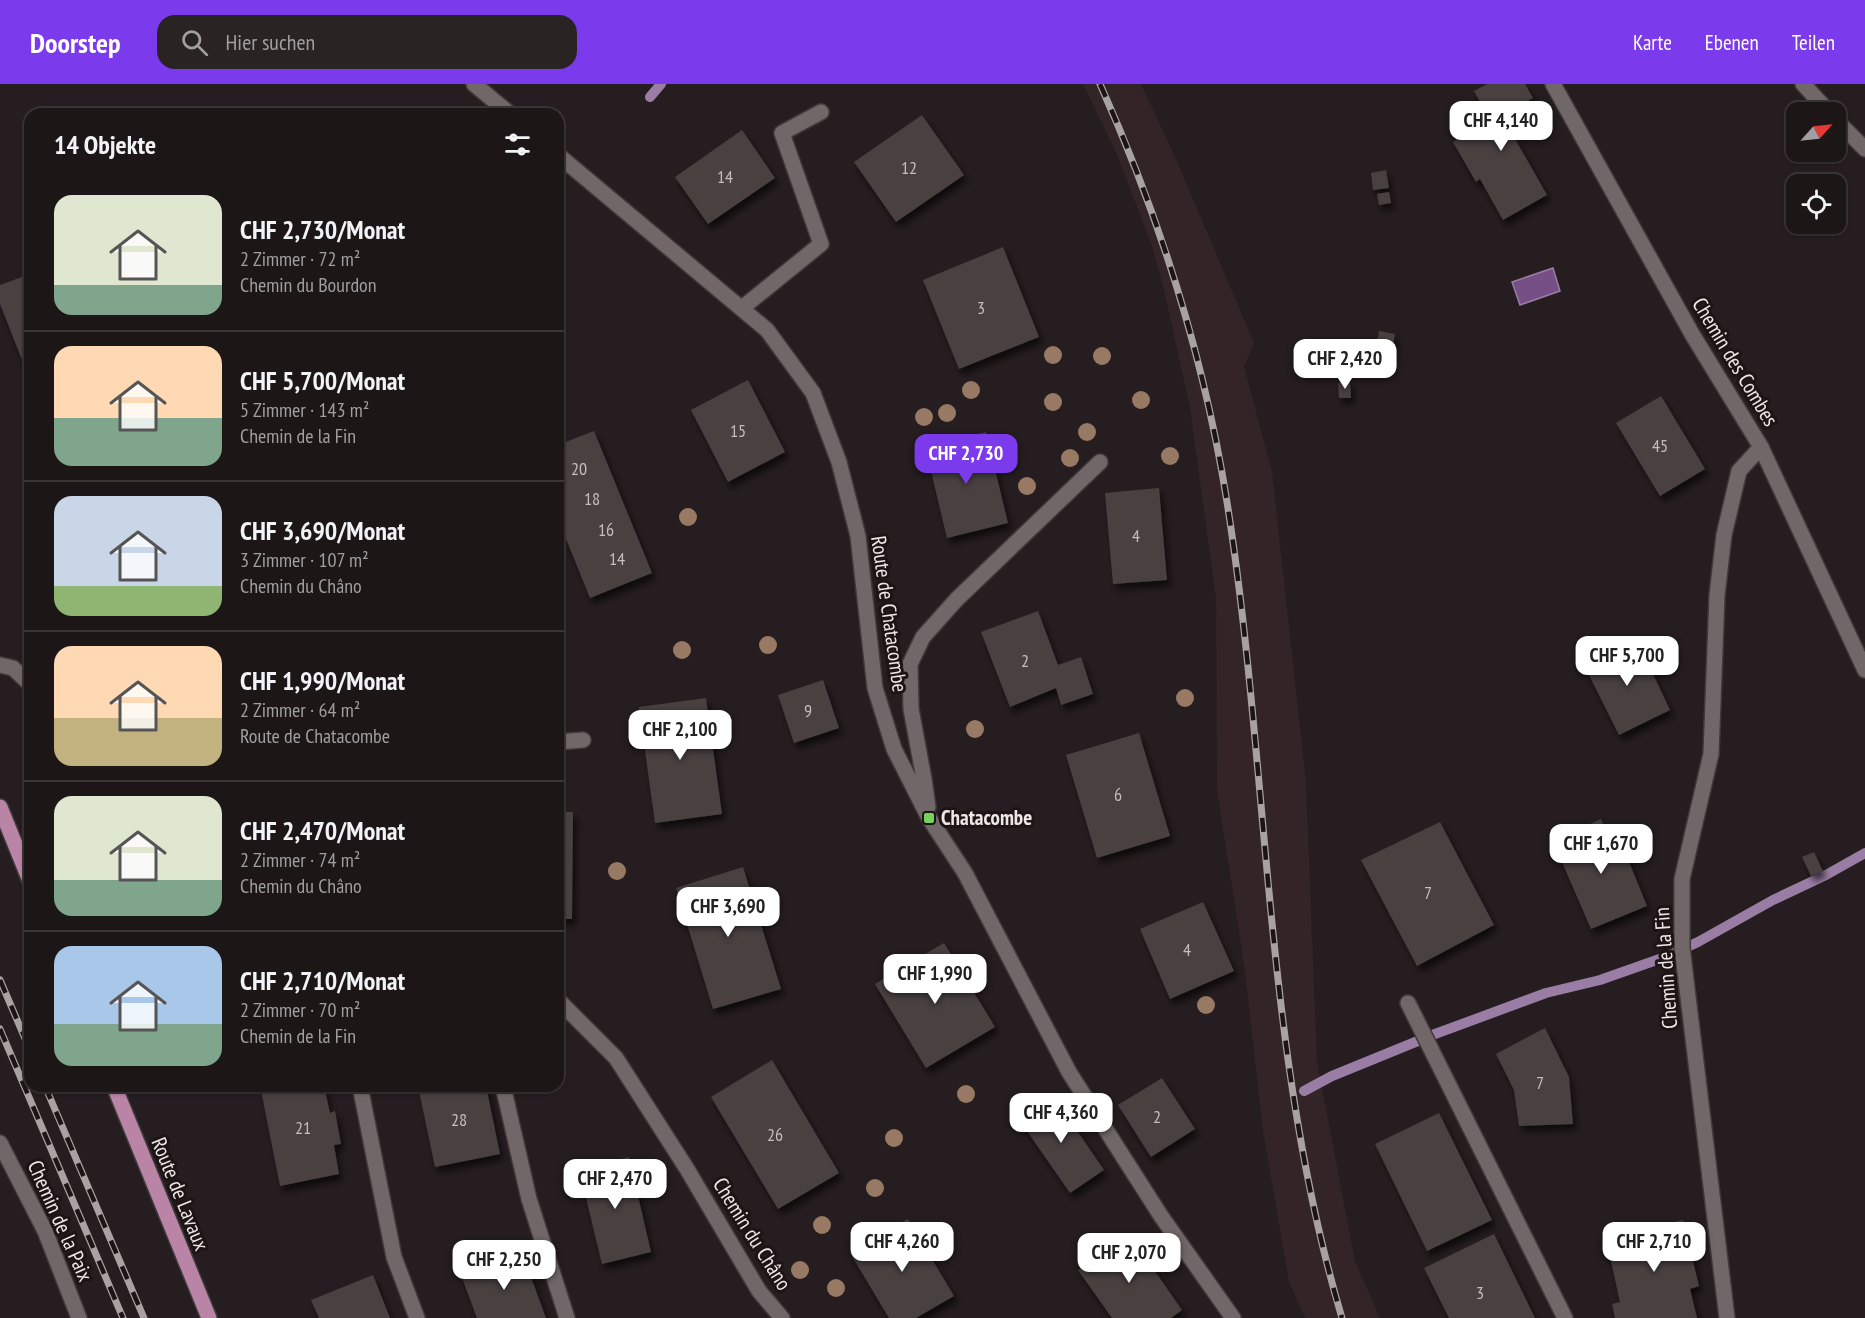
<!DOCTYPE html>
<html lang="de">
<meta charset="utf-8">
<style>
body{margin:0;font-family:"PT Sans Narrow",sans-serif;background:#292324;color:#f1f3f6;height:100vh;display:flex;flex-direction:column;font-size:22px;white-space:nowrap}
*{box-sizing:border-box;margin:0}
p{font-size:20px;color:#a09fa1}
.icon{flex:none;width:33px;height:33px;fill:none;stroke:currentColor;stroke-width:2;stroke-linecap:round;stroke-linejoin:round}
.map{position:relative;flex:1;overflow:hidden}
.details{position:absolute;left:24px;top:24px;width:540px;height:984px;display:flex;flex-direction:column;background:#1c1617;border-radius:18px;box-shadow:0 2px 4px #0004,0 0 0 2px #3a3536}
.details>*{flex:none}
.needle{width:39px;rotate:63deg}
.controls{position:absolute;left:1786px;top:18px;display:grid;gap:12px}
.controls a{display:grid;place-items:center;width:60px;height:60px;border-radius:12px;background:#1c1617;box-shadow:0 2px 4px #0004,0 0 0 2px #3a3536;font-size:30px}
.price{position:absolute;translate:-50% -51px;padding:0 14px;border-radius:12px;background:#fff;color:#222;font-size:20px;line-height:39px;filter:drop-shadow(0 2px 3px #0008)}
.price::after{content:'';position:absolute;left:50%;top:36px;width:18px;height:14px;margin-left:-9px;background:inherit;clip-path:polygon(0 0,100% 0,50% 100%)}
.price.active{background:#7c3aed;color:#fff}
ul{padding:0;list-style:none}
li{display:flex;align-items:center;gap:18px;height:150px;padding:0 30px}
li+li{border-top:2px solid #3a3536}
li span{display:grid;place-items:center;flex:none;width:168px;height:120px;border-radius:18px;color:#555}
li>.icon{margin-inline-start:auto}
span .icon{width:72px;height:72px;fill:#fffc;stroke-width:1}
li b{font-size:26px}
h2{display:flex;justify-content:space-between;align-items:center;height:72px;padding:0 30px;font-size:26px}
header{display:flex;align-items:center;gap:36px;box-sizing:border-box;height:84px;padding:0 30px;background:#7c3aed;color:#fff}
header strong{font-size:28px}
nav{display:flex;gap:33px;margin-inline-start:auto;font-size:21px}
.search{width:420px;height:54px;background:#292324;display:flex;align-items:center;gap:15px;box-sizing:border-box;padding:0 21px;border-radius:18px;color:#a09fa1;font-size:22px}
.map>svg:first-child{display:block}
</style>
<header>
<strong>Doorstep</strong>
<div class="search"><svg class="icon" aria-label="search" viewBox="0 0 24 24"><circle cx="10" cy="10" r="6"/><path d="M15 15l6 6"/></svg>Hier suchen</div>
<nav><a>Karte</a><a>Ebenen</a><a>Teilen</a></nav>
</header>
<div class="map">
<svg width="1865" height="1234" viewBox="0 0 1865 1234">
<defs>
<filter id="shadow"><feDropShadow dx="3.5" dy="6" stdDeviation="3" flood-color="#0009"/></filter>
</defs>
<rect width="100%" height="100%" fill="#251d1f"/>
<polygon fill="#332427" points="1083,0 1141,0 1176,75 1254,259 1244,283 1272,387 1306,698 1317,978 1355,1177 1380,1234 1305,1234 1289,1198 1263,1047 1244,880 1217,706 1216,515 1190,324 1164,206 1151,159 1115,66"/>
<polygon fill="#764f87" stroke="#9a7da4" stroke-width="1.5" points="1553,184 1560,207 1520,221 1512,198"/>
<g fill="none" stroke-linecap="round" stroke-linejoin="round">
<g stroke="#9a7da4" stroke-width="10">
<polyline points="650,13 661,0"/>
<polyline points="1304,1007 1332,992 1435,950 1546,909 1600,896 1668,872 1698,858 1773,816 1826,791 1865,769"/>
</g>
</g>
<g fill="#49413f" filter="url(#shadow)">
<polygon points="1487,0 1525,0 1533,14 1502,32 1547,111 1503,136 1480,95 1476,98 1453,58 1490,36 1474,7"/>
<polygon points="922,31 964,91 896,138 854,78"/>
<polygon points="742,46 775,94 708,140 675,93"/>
<polygon points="1386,86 1389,104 1373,106 1371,89"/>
<polygon points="1389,108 1391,119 1379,121 1377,110"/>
<polygon points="1003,163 1039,253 959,285 923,196"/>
<polygon points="30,190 30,296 0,220 0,201"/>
<polygon points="1379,247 1395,250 1391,273 1384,272 1385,266 1376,264"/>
<polygon points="748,296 785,368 728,398 691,326"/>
<polygon points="1350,298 1351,314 1339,314 1338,299"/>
<polygon points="1661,312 1705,385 1660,412 1616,339"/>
<polygon points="594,347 652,489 590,514 558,435 558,361"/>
<polygon points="986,348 1008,439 947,454 925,362"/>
<polygon points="1159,404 1167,496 1113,500 1105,409"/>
<polygon points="1038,527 1058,581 1081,573 1093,610 1061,621 1056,604 1010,623 981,548"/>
<polygon points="1636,554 1670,626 1619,651 1584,581"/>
<polygon points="823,596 839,644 794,659 778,611"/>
<polygon points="706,614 722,730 655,739 639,623"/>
<polygon points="1139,649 1170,752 1097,774 1066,671"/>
<polygon points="558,728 573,728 572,835 558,835"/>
<polygon points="1601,735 1608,752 1616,746 1647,822 1591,845 1559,771 1572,767 1564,752"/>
<polygon points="1440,738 1494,841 1417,882 1361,776"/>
<polygon points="1814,768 1823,787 1811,792 1802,773"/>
<polygon points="743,783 781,905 713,925 676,804"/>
<polygon points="1203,818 1234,887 1170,915 1140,845"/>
<polygon points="944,859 995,943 926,984 875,900"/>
<polygon points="1545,944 1569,993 1573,1040 1519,1042 1514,1006 1496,970"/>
<polygon points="772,976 839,1089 778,1125 711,1013"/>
<polygon points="1162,994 1195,1045 1151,1073 1118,1021"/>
<polygon points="280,1002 324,1002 330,1029 335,1027 341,1060 334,1061 339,1090 280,1102 261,1006"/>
<polygon points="418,1002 486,1002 500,1070 435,1083"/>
<polygon points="1052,1010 1104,1086 1070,1109 1018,1034"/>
<polygon points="1439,1029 1492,1136 1427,1167 1375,1060"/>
<polygon points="629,1073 651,1168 602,1180 579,1085"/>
<polygon points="908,1135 954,1212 916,1234 889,1234 850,1169"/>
<polygon points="1683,1136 1699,1202 1690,1205 1697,1234 1615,1234 1612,1220 1620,1218 1606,1154"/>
<polygon points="1129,1150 1182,1226 1171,1234 1112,1234 1078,1186"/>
<polygon points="1494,1150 1535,1234 1449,1234 1424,1184"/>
<polygon points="522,1169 546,1234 477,1234 461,1191"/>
<polygon points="373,1191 390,1234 319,1234 311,1216"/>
</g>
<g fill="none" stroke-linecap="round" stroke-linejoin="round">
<g stroke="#3f393a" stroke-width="18">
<g id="service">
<polyline points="742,224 821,160 782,49 821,28"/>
<polyline points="558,658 583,656"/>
<polyline points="1408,919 1565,1234"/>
<polyline points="503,1002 529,1115 567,1234"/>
</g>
</g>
<g stroke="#3f393a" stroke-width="18">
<g id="minor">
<polyline points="474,0 510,30"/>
<polyline points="1553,0 1692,250 1761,363 1865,586"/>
<polyline points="1803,0 1829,28"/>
<polyline points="1836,36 1865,65"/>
<polyline points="558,71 767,246 813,309 839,378 858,452 875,604 894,665 929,734 965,789 1069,988 1161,1132 1233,1234"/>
<polyline points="0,581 13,584 30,600"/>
<polyline points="928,723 924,695 911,625 910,580 923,553 957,515 1100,378"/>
<polyline points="558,916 616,974 687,1085 759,1207 782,1234"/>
<polyline points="360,1002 394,1173 417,1234"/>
<polyline points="0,1059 45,1147 79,1234"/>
<polyline points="1727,1234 1682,863 1682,795 1711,670 1717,511 1724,451 1739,387 1761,363"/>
</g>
</g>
<g stroke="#3f393a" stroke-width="18">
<g id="primary">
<polyline points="0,723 30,797"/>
<polyline points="114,1002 209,1234"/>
</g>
</g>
<use href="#service" stroke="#716769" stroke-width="15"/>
<use href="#minor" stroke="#716769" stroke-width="15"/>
<use href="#primary" stroke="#ba84a6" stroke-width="15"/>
<g stroke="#a9a2a3" stroke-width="7">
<g id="rail">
<path d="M1100,0C1160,134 1204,273 1227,418C1270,690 1263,969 1342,1234"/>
<polyline points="0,896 30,966"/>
<polyline points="0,945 123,1234"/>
<polyline points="45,1002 144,1234"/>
</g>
</g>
<use href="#rail" stroke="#1c1415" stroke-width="4.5" stroke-dasharray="14" stroke-linecap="butt"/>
</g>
<g fill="#977964">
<circle cx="1053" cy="271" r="9"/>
<circle cx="1102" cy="272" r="9"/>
<circle cx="971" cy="306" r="9"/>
<circle cx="1141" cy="316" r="9"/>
<circle cx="1053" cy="318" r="9"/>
<circle cx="947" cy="329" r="9"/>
<circle cx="924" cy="333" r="9"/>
<circle cx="1087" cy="348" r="9"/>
<circle cx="1170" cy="372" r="9"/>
<circle cx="1070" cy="374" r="9"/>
<circle cx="1027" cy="402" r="9"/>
<circle cx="688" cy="433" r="9"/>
<circle cx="768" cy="561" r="9"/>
<circle cx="682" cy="566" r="9"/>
<circle cx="1185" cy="614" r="9"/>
<circle cx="975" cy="645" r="9"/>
<circle cx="617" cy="787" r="9"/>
<circle cx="1206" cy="921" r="9"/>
<circle cx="966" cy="1010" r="9"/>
<circle cx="894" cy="1054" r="9"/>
<circle cx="875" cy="1104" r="9"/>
<circle cx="822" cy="1141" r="9"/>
<circle cx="800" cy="1186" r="9"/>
<circle cx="836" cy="1204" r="9"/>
</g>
<rect fill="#77d259" stroke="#1c1415" stroke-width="2" x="923" y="728" width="12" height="12" rx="3"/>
<g text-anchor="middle" stroke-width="6" stroke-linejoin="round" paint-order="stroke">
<g font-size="18" fill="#c4bebe">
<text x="909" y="90">12</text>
<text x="725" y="99">14</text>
<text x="981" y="230">3</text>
<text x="738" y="353">15</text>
<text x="1660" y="368">45</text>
<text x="579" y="391">20</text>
<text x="592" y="421">18</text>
<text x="606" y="452">16</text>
<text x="1136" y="458">4</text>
<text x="617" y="481">14</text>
<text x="1025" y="583">2</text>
<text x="808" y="633">9</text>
<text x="1118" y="717">6</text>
<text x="1428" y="815">7</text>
<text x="1187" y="872">4</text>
<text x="1540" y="1005">7</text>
<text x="1157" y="1039">2</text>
<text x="459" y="1042">28</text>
<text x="303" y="1050">21</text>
<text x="775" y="1057">26</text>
<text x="1480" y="1215">3</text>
</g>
<g font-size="21" fill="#ede7e8" stroke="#1c1415">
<text transform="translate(1735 278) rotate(59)" y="7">Chemin des Combes</text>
<text transform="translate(889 530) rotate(82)" y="7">Route de Chatacombe</text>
<text transform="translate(1666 884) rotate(-94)" y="7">Chemin de la Fin</text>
<text transform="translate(180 1110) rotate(68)" y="7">Route de Lavaux</text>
<text transform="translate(60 1137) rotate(66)" y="7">Chemin de la Paix</text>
<text transform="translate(752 1150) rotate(58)" y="7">Chemin du Châno</text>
</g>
<g font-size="21" font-weight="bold" fill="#ede7e8" stroke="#1c1415" text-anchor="start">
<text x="941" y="741">Chatacombe</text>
</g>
</g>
</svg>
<div class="controls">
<a><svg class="needle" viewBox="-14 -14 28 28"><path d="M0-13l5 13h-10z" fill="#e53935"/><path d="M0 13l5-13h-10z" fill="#a09fa1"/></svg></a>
<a><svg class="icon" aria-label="locate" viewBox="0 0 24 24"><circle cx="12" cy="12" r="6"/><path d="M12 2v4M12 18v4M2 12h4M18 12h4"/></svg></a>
</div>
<b class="price" style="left:1501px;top:68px">CHF 4,140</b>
<b class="price" style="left:1345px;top:306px">CHF 2,420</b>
<b class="price active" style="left:966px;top:401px">CHF 2,730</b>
<b class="price" style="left:1627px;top:603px">CHF 5,700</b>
<b class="price" style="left:680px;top:677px">CHF 2,100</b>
<b class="price" style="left:1601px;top:791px">CHF 1,670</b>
<b class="price" style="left:728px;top:854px">CHF 3,690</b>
<b class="price" style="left:935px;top:921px">CHF 1,990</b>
<b class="price" style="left:1061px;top:1060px">CHF 4,360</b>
<b class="price" style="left:615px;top:1126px">CHF 2,470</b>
<b class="price" style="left:902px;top:1189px">CHF 4,260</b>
<b class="price" style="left:1654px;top:1189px">CHF 2,710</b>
<b class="price" style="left:1129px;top:1200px">CHF 2,070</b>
<b class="price" style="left:504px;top:1207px">CHF 2,250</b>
<section class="details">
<h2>14 Objekte<svg class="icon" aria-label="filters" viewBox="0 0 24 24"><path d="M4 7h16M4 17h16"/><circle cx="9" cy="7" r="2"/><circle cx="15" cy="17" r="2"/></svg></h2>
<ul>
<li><span style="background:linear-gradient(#dfe7d0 75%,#7fa58c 0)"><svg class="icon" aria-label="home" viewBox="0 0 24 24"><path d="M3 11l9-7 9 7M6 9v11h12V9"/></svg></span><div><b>CHF 2,730/Monat</b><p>2 Zimmer · 72 m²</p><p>Chemin du Bourdon</p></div></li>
<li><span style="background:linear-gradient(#ffd9b3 60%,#7fa58c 0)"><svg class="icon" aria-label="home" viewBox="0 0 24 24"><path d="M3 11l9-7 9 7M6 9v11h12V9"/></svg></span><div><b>CHF 5,700/Monat</b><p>5 Zimmer · 143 m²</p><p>Chemin de la Fin</p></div></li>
<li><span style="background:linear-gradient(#c9d6e8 75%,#8fb573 0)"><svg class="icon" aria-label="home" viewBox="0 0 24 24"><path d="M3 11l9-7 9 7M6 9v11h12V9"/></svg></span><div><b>CHF 3,690/Monat</b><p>3 Zimmer · 107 m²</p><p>Chemin du Châno</p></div></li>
<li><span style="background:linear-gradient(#ffd9b3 60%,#c2b280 0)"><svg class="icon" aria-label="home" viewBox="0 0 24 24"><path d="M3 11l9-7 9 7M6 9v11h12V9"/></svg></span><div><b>CHF 1,990/Monat</b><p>2 Zimmer · 64 m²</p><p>Route de Chatacombe</p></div></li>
<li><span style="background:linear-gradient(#dfe7d0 70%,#7fa58c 0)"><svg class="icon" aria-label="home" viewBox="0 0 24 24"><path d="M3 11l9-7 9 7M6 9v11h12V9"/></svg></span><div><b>CHF 2,470/Monat</b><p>2 Zimmer · 74 m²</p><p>Chemin du Châno</p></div></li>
<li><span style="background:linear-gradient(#a9c7e8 65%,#7fa58c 0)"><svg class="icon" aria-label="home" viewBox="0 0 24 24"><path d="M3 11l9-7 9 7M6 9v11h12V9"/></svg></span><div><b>CHF 2,710/Monat</b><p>2 Zimmer · 70 m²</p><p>Chemin de la Fin</p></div></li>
</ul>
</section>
</div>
